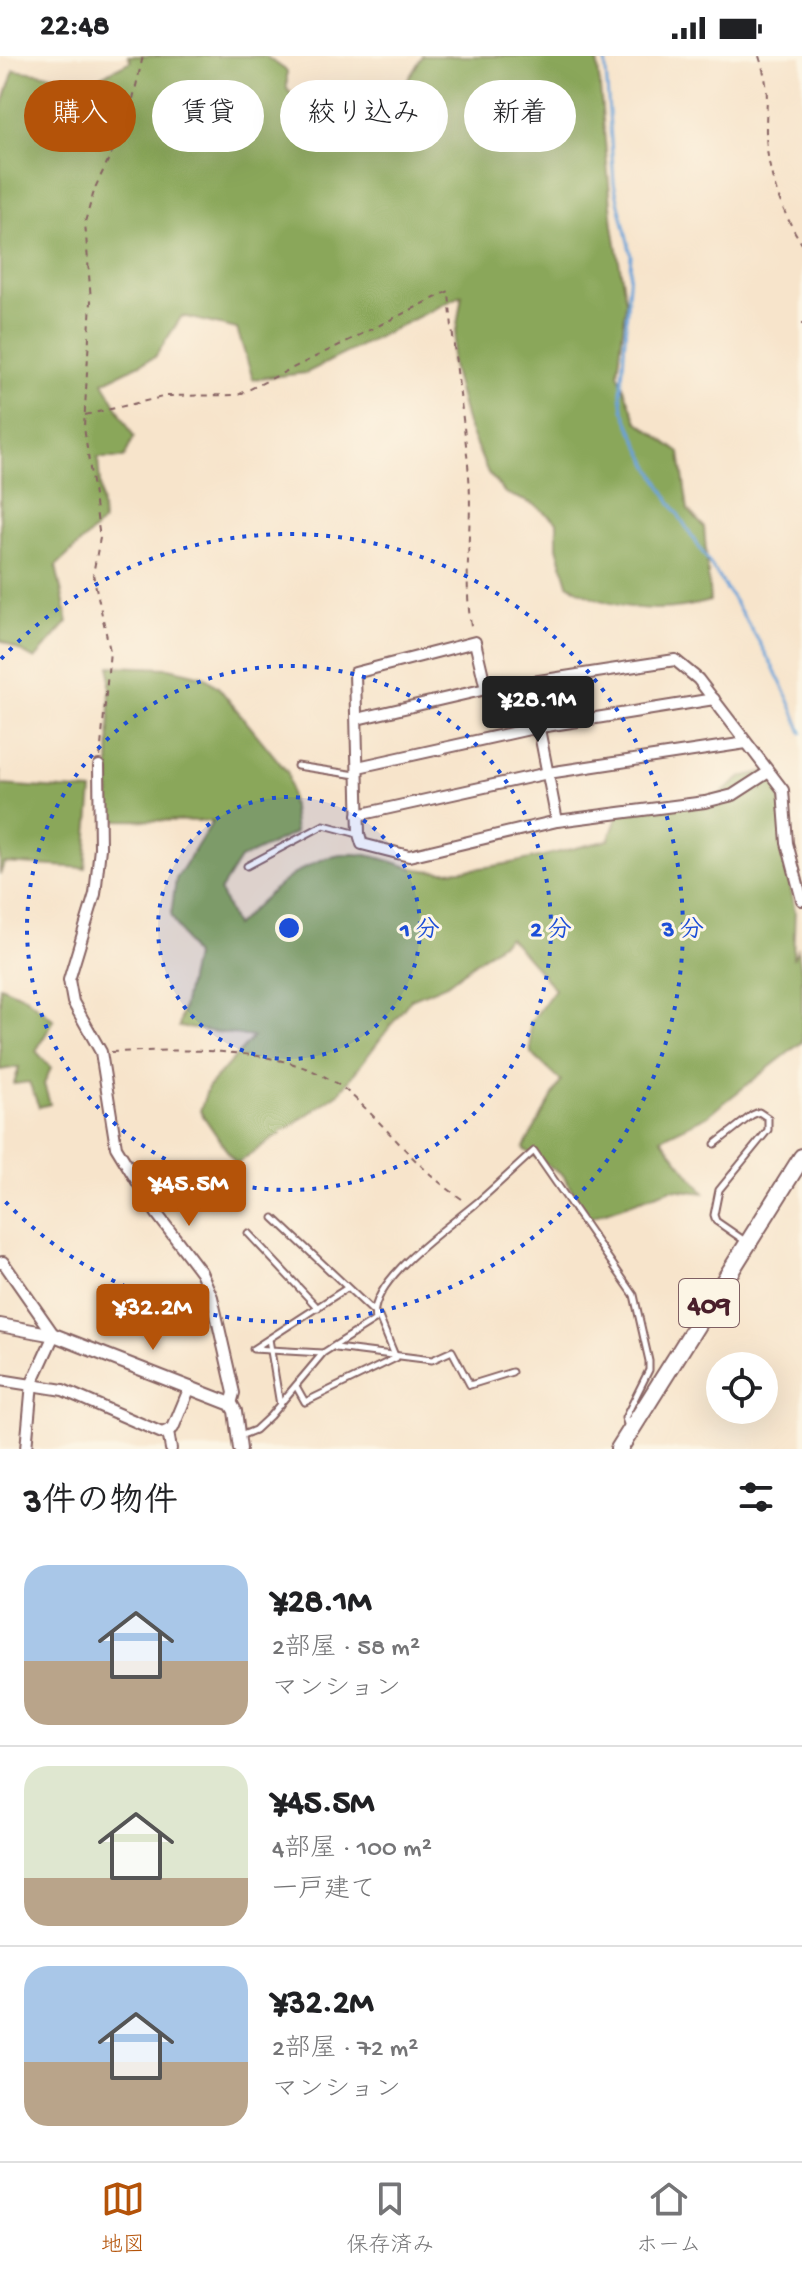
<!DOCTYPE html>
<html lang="ja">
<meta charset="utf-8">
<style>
body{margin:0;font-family:"Gochi Hand","Klee One",sans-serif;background:#f6f6f6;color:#202124;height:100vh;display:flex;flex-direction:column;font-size:30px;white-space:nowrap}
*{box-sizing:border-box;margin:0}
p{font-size:26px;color:#757577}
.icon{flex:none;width:44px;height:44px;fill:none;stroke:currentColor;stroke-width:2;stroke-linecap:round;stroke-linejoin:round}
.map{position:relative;height:1393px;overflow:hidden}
.side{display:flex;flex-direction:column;background:#fff;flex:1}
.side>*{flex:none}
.guide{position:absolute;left:24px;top:24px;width:754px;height:72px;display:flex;gap:16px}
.fabs{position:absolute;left:706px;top:1296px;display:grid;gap:16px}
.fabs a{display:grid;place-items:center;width:72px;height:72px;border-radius:50%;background:#fff;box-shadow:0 8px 32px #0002;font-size:40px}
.price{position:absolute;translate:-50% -68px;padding:0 18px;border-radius:8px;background:#b45309;color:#fff;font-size:26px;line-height:52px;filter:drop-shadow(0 2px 4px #0008)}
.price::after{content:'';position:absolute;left:50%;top:48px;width:24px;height:18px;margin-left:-12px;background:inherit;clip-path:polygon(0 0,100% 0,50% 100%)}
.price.on{background:#222;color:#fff}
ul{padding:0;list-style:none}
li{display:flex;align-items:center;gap:24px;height:200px;padding:0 24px}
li+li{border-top:2px solid #e0e0e0}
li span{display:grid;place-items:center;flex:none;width:224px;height:160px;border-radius:24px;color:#555}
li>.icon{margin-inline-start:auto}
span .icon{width:96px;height:96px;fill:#fffc;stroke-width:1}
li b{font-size:34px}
h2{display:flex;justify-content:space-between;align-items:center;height:96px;padding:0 24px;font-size:34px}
.chip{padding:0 28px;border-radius:36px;background:#fff;box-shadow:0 8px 32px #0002;font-size:28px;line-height:72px}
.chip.on{background:#b45309;color:#fff}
.status{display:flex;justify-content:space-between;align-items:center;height:56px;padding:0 40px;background:#fff;direction:ltr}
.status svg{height:22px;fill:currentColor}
.menu{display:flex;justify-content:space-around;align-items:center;height:112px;border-top:2px solid #e0e0e0;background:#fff;font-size:22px;color:#757577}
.menu a{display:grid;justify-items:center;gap:4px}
.menu .on{color:#b45309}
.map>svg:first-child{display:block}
</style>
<div class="status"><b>22:48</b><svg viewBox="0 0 49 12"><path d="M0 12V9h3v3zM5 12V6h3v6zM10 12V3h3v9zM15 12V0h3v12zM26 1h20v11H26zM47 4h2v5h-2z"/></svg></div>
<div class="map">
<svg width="802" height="1393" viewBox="0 0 802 1393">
<rect width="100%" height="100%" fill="#fcf5e5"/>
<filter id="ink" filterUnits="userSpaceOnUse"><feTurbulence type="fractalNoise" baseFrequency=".0125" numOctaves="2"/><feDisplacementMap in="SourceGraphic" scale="16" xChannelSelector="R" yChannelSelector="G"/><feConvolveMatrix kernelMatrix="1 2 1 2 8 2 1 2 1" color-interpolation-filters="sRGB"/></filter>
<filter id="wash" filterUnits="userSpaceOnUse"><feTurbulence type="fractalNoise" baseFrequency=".006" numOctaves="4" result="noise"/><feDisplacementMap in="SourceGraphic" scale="32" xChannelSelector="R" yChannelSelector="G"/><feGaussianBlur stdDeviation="1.8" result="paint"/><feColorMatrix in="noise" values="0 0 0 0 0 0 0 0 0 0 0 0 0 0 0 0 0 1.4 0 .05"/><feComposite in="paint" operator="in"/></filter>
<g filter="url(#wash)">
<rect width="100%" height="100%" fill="#f7e4cb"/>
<g fill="#8aa75a" stroke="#6a6342" stroke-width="2">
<path d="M128,0H265L287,15V33L341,91L361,94C380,61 404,34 422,0H597L613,170L626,245L618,317L637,365L680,397L688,454L704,471L710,545C663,559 609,555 568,528L557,491V466L535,449L505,437L488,417L467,368L451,306L462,239L306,317L253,323L237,273L182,260L155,301L103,326L134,381L124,402H98L103,466L56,510L68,566L35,603L0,584V57L14,14L93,24L131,5Z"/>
<path d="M110,610L169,612L203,620L219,632L288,717L295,777L240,803L220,835L235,870C274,833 317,785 376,801C406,809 414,816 447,815C502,813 556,796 609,784L620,753L715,742L742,721L767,715L778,731L784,765L783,793L795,855L793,903L798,893L802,920V986L707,1060L661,1082L704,1137L672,1133L589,1162L563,1119L523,1093L561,1025L531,997L530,967L555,933L509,881L447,928L411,943L340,1036L236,1108L200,1055L208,1031L253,981L179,971L194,900L171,859L176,823L213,765L109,764Z"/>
<polygon points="0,715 1,729 92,735 85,812 4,807 0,819"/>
<polygon points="0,930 24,940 54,964 36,995 51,1012 44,1028 50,1048 39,1051 29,1026 14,1028 19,1011 0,1014"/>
</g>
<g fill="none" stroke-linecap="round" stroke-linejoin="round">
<path stroke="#69a2d8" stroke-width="3" d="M605,0L614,127L631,199L621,338L623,353C668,468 761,559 802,677"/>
</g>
</g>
<g filter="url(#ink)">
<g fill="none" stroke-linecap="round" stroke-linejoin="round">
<g stroke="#876463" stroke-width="9">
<g id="service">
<polyline points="297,710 356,719"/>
<polyline points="247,810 324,769 358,778"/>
<polyline points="715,1088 752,1059 759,1056 768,1062 768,1074 719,1134 714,1159 716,1165 745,1185"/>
<polyline points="274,1162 379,1261 396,1302 305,1346 296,1330"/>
<polyline points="248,1177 318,1252"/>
<polyline points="269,1283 280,1349"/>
<polyline points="336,1292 432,1304 452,1295 470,1329 512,1316"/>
<polyline points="322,1297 253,1293 347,1232"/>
<path d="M240,1380L255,1374L270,1360L323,1297L375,1264C367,1226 448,1171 474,1149C494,1132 514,1113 534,1095L634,1239L649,1305V1314L625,1362L628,1371"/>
</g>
</g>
<g stroke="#876463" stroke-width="14">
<g id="minor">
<polyline points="357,663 486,633 675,604 698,623 783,734 787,787 802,844"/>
<polyline points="99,710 100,792 95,838 69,924 73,946 101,996 116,1091 157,1158 201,1216 212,1241 234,1337 231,1348"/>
<polyline points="358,711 534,672 714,643"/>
<polyline points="358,759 548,717 746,687"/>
<polyline points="557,765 540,678 486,633 475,586 355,617 359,778 362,788 409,800 557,765 705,746 733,739 767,717"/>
<polyline points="0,1207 3,1206 54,1279 32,1327 26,1393"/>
<polyline points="0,1324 63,1334 162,1377 173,1372 190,1331"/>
<polyline points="168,1376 171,1393"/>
</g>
</g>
<g stroke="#876463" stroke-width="16">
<polyline id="tertiary" points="0,1269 54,1279 231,1348 235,1355 240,1393"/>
</g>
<g stroke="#876463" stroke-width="20">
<polyline id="trunk" points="619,1393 802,1101"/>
</g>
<g stroke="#876463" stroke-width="2" stroke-dasharray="6 6" stroke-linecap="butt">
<path d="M759,0C769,31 767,37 766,68C765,112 779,151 802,188"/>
<polyline points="802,266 802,269"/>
<path d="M85,359L167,340L238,339L449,235C453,297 464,359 469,420C473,472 462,523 472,575"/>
<polyline points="100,701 110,595 93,518 100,482 84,371 91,245 85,166 95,132 129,60 143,0"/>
<path d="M111,996C182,994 291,987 349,1037C391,1074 416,1113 465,1145"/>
</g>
<use href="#service" stroke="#fff" stroke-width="5"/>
<use href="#minor" stroke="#fff" stroke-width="10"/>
<use href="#tertiary" stroke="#fff" stroke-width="12"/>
<use href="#trunk" stroke="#fff" stroke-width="16"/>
</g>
</g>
<circle cx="289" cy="872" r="131" fill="#1d4ed8" fill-opacity=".12"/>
<g fill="none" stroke="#1d4ed8" stroke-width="4" stroke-dasharray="4 8">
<circle cx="289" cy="872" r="131"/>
<circle cx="289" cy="872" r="262"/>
<path d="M1 603A394 394 0 1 1 1 1141"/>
</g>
<g text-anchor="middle" stroke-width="6" stroke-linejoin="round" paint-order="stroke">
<rect fill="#fcf5e5" stroke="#7f5f63" stroke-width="2" x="679" y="1223" width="60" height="48" rx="6"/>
<g font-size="28" font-weight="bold" fill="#4a1f2b">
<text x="709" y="1257">409</text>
</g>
</g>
<circle cx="289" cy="872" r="12" fill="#1d4ed8" stroke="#fcf5e5" stroke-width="4"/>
<g font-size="24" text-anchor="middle" font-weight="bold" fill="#1d4ed8" stroke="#fcf5e5" stroke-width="6" stroke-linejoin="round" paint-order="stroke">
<text x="420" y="880">1 分</text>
<text x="551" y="880">2 分</text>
<text x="683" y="880">3 分</text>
</g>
</svg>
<div class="fabs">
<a><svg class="icon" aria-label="locate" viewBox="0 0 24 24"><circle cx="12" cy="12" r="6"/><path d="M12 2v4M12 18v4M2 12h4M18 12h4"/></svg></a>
</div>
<b class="price on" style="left:538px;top:688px">¥28.1M</b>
<b class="price" style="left:189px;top:1172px">¥45.5M</b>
<b class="price" style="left:153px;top:1296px">¥32.2M</b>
<div class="guide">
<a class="chip on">購入</a>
<a class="chip">賃貸</a>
<a class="chip">絞り込み</a>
<a class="chip">新着</a>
</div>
</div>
<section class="side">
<h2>3件の物件<svg class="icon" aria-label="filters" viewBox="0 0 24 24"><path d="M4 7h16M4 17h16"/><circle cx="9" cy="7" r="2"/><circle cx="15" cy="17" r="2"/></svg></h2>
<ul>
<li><span style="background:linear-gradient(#a9c7e8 60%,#b9a48a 0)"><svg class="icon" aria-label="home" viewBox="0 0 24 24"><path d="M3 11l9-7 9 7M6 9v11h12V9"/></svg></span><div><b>¥28.1M</b><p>2部屋 · 58 m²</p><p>マンション</p></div></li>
<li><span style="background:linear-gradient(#dfe7d0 70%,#b9a48a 0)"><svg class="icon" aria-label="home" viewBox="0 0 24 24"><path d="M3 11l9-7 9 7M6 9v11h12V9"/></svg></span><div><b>¥45.5M</b><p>4部屋 · 100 m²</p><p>一戸建て</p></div></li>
<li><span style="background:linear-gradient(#a9c7e8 60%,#b9a48a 0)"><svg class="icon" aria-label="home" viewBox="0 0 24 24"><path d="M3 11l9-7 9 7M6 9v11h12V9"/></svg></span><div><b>¥32.2M</b><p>2部屋 · 72 m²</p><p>マンション</p></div></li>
</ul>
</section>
<nav class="menu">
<a class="on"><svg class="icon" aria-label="map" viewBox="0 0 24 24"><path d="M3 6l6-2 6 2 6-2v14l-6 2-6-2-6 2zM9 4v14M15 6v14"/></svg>地図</a>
<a><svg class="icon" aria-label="saved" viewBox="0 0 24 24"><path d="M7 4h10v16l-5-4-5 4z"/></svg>保存済み</a>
<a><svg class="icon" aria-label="home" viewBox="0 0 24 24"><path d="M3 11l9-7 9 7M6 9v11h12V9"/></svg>ホーム</a>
</nav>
